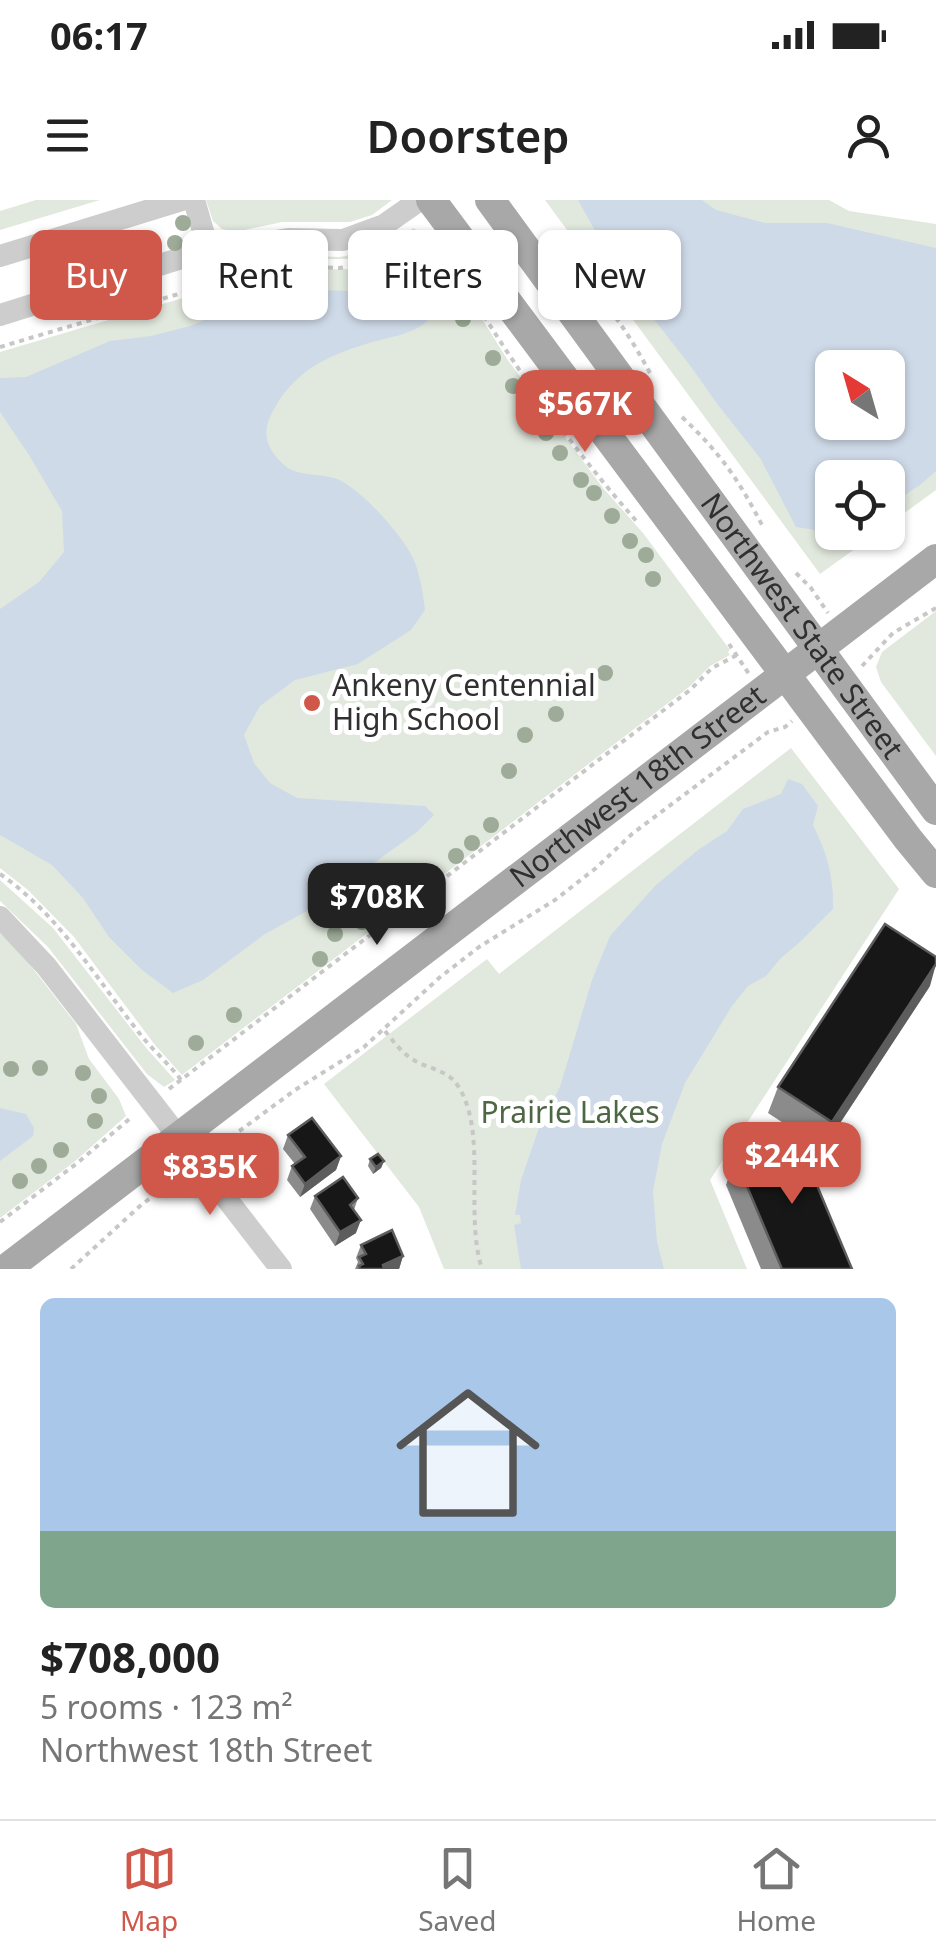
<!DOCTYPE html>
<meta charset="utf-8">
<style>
body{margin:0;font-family:"Noto Sans",sans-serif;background:#f2f2f2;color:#222;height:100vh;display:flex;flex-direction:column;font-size:38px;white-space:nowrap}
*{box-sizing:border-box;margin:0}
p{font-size:32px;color:#767676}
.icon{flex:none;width:55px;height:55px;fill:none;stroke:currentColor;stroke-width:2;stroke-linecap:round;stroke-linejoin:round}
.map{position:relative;height:1069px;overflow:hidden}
.details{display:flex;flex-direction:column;background:#fff;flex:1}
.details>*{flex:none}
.top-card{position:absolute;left:30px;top:30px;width:878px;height:90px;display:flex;gap:20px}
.needle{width:65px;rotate:323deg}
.tools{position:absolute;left:815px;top:150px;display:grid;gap:20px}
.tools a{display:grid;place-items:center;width:90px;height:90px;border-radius:15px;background:#fff;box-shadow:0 2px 8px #0004;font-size:50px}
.price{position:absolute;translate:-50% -85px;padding:0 22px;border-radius:20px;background:#cf584a;color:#fff;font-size:32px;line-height:65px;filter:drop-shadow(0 2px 5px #0008)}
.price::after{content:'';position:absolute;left:50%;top:60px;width:30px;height:22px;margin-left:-15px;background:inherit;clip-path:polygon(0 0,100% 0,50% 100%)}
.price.on{background:#222;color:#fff}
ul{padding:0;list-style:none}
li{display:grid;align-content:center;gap:20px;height:530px;padding:0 40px}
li+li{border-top:2px solid #e0e0e0}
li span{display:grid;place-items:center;height:310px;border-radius:15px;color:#555}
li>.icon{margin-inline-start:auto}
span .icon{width:180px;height:180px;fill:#fffc;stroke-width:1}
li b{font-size:42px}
.tag{padding:0 35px;border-radius:15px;background:#fff;box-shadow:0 2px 8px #0004;font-size:35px;line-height:90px}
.tag.on{background:#cf584a;color:#fff}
.status{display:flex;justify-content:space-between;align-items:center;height:70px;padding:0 50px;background:#fff;direction:ltr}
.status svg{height:28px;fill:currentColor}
header{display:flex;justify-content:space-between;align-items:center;height:130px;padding:0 40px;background:#fff;font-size:45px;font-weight:600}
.tab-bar{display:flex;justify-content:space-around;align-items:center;height:140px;border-top:2px solid #e0e0e0;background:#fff;font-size:28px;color:#767676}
.tab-bar a{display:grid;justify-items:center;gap:5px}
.tab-bar .on{color:#cf584a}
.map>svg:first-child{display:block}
</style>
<div class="status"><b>06:17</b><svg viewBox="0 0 49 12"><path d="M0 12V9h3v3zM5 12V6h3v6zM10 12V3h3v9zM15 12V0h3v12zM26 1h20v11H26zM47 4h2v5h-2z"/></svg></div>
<header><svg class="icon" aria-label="menu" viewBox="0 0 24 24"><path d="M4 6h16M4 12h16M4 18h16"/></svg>Doorstep<svg class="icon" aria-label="person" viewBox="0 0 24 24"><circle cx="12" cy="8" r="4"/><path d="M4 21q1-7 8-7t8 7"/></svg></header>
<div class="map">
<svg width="936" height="1069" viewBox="0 0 936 1069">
<rect width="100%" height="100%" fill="#fff"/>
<g fill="#e1e8dd" fill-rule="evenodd">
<polygon points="36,0 100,0 0,30 0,11"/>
<polygon points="206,0 392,0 372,15 350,22 282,22 235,32 222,29 213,21"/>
<path d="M545,0H829L849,11L936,24V290L888,325V278H832V332L877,333L820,374ZM832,168H888V222H832Z"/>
<polygon points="414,28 422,36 399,42 381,52 356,59 280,59 255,66 254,63 284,55 339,57 368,52 383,47"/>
<polygon points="427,44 474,106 507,159 603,288 643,333 730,450 728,452 730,455 710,466 689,487 182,875 155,845 74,737 28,690 0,668 0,152 278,70 356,69 390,58 405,49"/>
<polygon points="936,411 936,556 881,482 876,467 882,452"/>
<polygon points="791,548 899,689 710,980 747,1069 444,1069 419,1007 324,884 487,759 499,774"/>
<polygon points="0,680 53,728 147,849 175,880 164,887 147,874 48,747 0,701"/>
<polygon points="0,733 27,761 76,824 89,859 119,899 126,916 74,962 0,1018"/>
</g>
<g fill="#cfdae8" fill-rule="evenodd">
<path d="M578,0H702L716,10L765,23H827L936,48V271L920,285L888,306V278H832V332L837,333L829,336L815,330L796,327L760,258L718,205L689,164L620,76ZM832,168H888V222H832Z"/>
<path d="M402,78L422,93L435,109C432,113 430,118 426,122C413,134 387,138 369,143C327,156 295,170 273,211C261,232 266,248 283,264C297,277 317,273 334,278C357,284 403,336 413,358C420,374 423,392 425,410L411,430L358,464L295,480L260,506L244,535L254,563L270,583L297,598L425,606L434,615L417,632L307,711L265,734L203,780L173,793L142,770L109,737L83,698L52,665L0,635V409L39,382L64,352L62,311L29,255L0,212V178L26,177L110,141L151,136L190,126L224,112L252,93L284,89L352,91Z"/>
<path d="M788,579L802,584L818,606L813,625C827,653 834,677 833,709L801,741L780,759L766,776L748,786L732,806L685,883L662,944L653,991L657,1042L664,1069H521L514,1025L521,1023L520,1015H515L521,980L540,925L560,887L592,780L610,736L655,686L698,650L727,631L743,609L781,594Z"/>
<polygon points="0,908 26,914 34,928 33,936 0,961"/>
</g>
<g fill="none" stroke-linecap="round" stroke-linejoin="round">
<g stroke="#c7c7c7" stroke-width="4" stroke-dasharray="5 5" stroke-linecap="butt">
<path d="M576,73C609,104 629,134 650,173"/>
<path d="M484,116C530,189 582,260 639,324"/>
<polyline points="0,147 276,65 339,68 362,65 402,47 428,41"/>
<path d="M682,217C722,255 739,280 764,329"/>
<polyline points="796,373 811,388 828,413"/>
<polyline points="729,444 749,474"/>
<polyline points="862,466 893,433 936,408"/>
<path d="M0,674C61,716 98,782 144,839C156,853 170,865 181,880"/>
<path d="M385,831C393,841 401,852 412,859C427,869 447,869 458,886C488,932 464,1013 482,1069"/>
<polyline points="169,889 690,490 712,468 741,453"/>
<polyline points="215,949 295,890 364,847 439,778 479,747 555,700 596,668 632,634 768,532 785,527 792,521"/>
<polyline points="0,1022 76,964 133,916"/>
<polyline points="71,1069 140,1006 180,975"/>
</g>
<g stroke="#cdcdcd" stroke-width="22">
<polyline points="194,0 209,52"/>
<polyline points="0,56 182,0"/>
<polyline points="0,115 188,56 288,39 343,40 384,25 420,0"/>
<polyline points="0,717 46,766 281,1069"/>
</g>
<g stroke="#a8a8a8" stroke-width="30">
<polyline points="431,0 908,639 936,673"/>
<path id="s1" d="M490,0L936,610"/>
<path id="s2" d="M6,1069L936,359"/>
</g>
</g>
<g fill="#9dab98">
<circle cx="183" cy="23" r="8"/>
<circle cx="175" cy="43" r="8"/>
<circle cx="434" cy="84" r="8"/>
<circle cx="445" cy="102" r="8"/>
<circle cx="463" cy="119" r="8"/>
<circle cx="493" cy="158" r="8"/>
<circle cx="513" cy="186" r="8"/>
<circle cx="536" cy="213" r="8"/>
<circle cx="546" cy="233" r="8"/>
<circle cx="560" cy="253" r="8"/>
<circle cx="581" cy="280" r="8"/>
<circle cx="594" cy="293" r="8"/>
<circle cx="612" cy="316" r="8"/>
<circle cx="630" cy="341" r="8"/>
<circle cx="646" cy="355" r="8"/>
<circle cx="653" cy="379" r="8"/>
<circle cx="605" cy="473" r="8"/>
<circle cx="573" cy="485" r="8"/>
<circle cx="556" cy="514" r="8"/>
<circle cx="525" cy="535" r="8"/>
<circle cx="509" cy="571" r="8"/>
<circle cx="491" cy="625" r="8"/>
<circle cx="472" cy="643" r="8"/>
<circle cx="456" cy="656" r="8"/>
<circle cx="378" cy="699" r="8"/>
<circle cx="362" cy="722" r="8"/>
<circle cx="335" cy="734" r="8"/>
<circle cx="320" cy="759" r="8"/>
<circle cx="234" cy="815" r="8"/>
<circle cx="196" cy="843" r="8"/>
<circle cx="40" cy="868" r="8"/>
<circle cx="11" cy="869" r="8"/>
<circle cx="83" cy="873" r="8"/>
<circle cx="99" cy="896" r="8"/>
<circle cx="95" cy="921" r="8"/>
<circle cx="61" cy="950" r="8"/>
<circle cx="39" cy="966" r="8"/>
<circle cx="20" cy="981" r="8"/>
</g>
<g fill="#8b8b8b">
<polygon points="930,786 823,949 768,913 778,887"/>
<polygon points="288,935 341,956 336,970 300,997 287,980 292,966 295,964 283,949"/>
<polygon points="735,958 852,1069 761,1069 726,985"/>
<polygon points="370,959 384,961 381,968 373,974 368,966"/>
<polygon points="315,996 358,998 354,1010 356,1033 335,1046 310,1009"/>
<polygon points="361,1045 403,1056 399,1069 355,1069 358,1062 356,1058"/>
</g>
<g fill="#5d5d5d">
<polygon points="936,764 930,786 823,949 832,922"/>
<polygon points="341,956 336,970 300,997 305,984"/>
<polygon points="384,961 381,968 373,974 376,967"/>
<polygon points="361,1020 356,1033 335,1046 340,1032"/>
<polygon points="403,1056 399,1069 381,1069 383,1065"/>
</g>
<g fill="#171717" stroke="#5d5d5d" stroke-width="2.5">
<polygon points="885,724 936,757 936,764 832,922 778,887"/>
<polygon points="312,918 341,956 305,984 292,966 305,957 288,935"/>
<polygon points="795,933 852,1069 782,1069 735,958"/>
<polygon points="378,954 384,961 376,967 370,959"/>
<polygon points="343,977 358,998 350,1005 361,1020 340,1032 315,996"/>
<polygon points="392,1030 403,1056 383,1065 384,1069 360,1069 359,1066 363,1064 359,1057 366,1054 361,1045"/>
</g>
<circle fill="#cf584a" stroke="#fff" stroke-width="4" cx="312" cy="503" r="10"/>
<g text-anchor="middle" stroke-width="10" stroke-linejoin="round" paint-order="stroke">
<g font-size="30" fill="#303030" stroke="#fff">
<text dy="10" stroke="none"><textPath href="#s1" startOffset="528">Northwest State Street</textPath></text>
<text dy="10" stroke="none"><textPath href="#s2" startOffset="795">Northwest 18th Street</textPath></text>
</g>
<g font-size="30" fill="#303030" stroke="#fff" text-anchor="start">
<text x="332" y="496">Ankeny Centennial<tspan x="332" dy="34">High School</tspan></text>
</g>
<g font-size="30" fill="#4d6643" stroke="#fff">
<text x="570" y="923">Prairie Lakes</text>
</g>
</g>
</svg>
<div class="tools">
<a><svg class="needle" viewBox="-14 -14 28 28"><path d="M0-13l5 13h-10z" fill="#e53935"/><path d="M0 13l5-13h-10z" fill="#767676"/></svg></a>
<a><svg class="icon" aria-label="locate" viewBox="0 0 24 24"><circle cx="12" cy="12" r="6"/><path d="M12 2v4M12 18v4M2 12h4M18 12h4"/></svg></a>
</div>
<b class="price" style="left:585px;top:255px">$567K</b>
<b class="price on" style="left:377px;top:748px">$708K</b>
<b class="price" style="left:792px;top:1007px">$244K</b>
<b class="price" style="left:210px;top:1018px">$835K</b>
<div class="top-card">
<a class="tag on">Buy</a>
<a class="tag">Rent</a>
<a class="tag">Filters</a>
<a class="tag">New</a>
</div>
</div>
<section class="details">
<ul>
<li><span style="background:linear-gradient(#a9c7e8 75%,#7fa58c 0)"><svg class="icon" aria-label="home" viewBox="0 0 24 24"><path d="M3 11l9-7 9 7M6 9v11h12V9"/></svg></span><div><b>$708,000</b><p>5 rooms · 123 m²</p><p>Northwest 18th Street</p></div></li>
</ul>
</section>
<nav class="tab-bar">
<a class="on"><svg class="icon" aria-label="map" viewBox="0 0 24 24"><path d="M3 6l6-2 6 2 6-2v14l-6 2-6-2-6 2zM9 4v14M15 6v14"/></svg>Map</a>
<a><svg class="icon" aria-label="saved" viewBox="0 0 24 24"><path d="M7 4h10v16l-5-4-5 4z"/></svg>Saved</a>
<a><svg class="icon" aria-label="home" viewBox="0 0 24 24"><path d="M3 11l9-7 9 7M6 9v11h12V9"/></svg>Home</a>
</nav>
